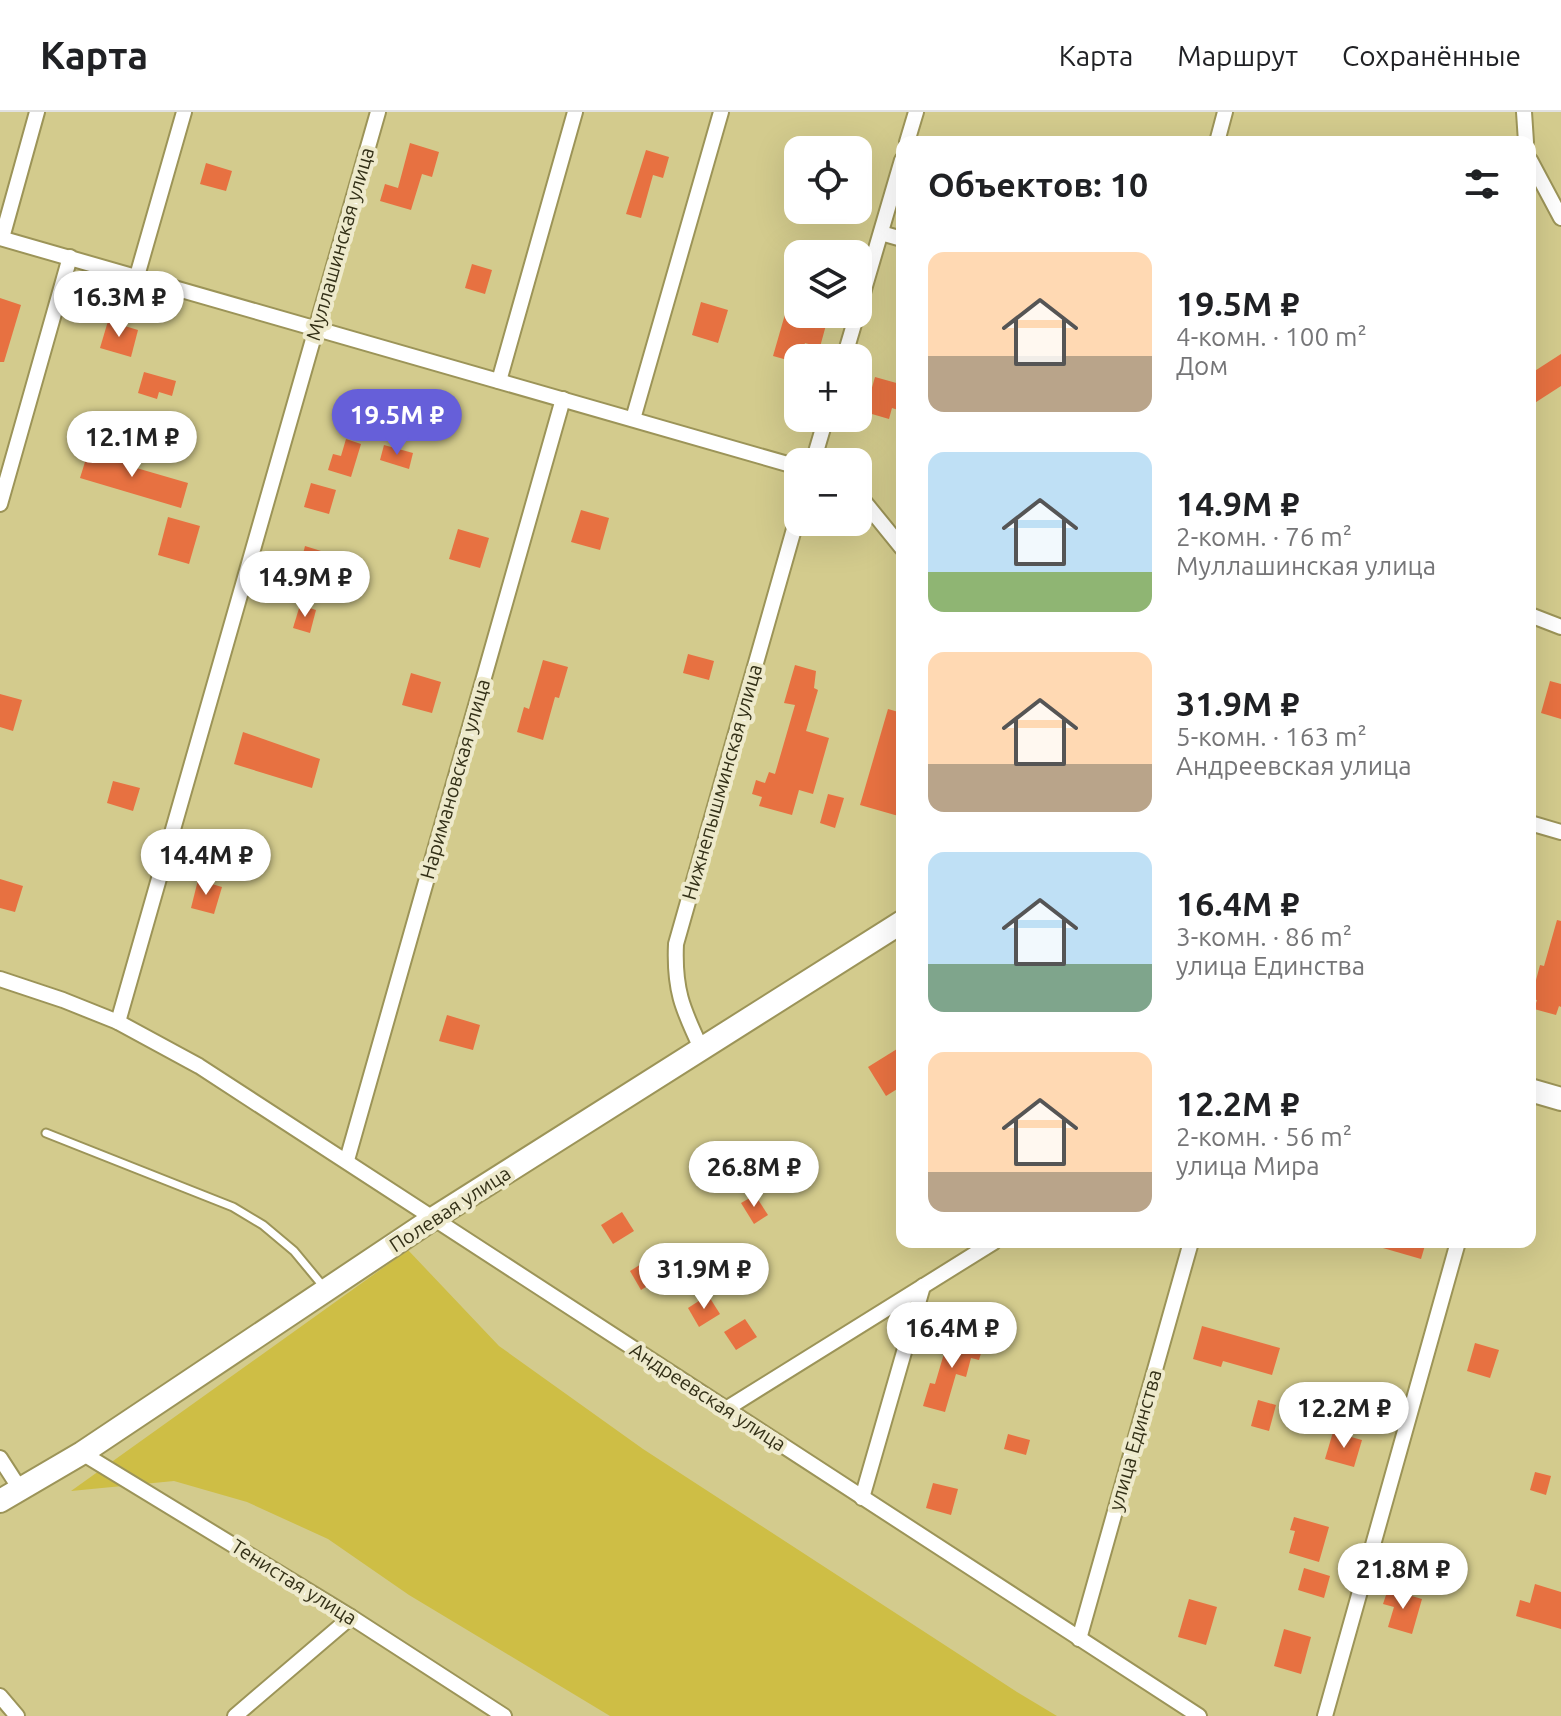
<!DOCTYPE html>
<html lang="ru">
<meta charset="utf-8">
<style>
body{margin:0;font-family:Ubuntu,sans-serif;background:#f2f2f2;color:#202124;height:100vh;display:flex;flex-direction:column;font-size:30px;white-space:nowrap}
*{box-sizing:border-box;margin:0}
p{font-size:26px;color:#757577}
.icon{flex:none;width:44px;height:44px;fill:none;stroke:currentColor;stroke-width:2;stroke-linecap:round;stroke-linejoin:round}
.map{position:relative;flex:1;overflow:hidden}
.panel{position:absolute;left:896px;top:24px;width:640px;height:1112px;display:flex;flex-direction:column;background:#fff;border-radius:16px;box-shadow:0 8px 32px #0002}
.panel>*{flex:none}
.controls{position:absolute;left:784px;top:24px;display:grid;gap:16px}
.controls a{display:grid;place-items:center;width:88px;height:88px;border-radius:16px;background:#fff;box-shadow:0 8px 32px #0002;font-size:40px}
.price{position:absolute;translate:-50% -68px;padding:0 18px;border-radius:28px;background:#fff;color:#222;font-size:26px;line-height:52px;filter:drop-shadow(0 2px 4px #0008)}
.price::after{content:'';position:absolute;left:50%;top:48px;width:24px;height:18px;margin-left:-12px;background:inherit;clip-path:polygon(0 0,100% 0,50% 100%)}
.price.active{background:#665fd9;color:#fff}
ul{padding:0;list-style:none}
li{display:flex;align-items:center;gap:24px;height:200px;padding:0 32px}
li span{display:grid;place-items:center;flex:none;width:224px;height:160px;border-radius:16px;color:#555}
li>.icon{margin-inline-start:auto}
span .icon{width:96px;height:96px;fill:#fffc;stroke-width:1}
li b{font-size:34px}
h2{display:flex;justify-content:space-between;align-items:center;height:96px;padding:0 32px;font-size:34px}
header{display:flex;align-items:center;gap:48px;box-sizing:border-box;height:112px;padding:0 40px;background:#fff;border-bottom:2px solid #e0e0e0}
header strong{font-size:38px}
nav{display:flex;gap:44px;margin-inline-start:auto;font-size:28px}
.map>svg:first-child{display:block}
</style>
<header>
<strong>Карта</strong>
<nav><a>Карта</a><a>Маршрут</a><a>Сохранённые</a></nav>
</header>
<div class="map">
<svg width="1561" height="1604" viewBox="0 0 1561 1604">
<rect width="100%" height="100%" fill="#d3cb8d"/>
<polygon fill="#cebe45" points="408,1138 499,1234 643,1337 1017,1580 1057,1604 610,1604 409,1483 328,1427 247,1390 174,1369 71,1379"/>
<g fill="#e77141">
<polygon points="410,31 439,40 432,65 422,62 411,98 380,89 385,72 398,76"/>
<polygon points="646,38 669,45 663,66 653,63 641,106 626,102"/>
<polygon points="206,51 232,59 226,79 200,72"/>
<polygon points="472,152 492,158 485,182 465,176"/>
<polygon points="794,171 798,171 798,202 829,202 820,235 805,231 798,251 773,244"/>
<polygon points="0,186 21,193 4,250 0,250"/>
<polygon points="701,190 728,198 718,231 692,223"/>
<polygon points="108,209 138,218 131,245 100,236"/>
<polygon points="1561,242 1561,274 1530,294 1530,262"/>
<polygon points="144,260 176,269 172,284 159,280 157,287 138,281"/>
<polygon points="875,265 900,272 897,282 902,284 898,298 892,296 889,307 865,300"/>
<polygon points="346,327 361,332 351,365 328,358 333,342 341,344"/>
<polygon points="384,333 413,341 409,357 380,348"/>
<polygon points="89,337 135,350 133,355 188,371 181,396 80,366"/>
<polygon points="311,371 336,378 329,402 304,395"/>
<polygon points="581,398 609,406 600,438 571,430"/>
<polygon points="168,405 200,414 189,452 158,443"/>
<polygon points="458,417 489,426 480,456 449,447"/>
<polygon points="305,434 334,443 327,469 298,461"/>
<polygon points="300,493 316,498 310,521 293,516"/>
<polygon points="688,542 714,549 709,568 683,561"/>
<polygon points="543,548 568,555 559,586 555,585 543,628 517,620 524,595 529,597"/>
<polygon points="795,553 816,559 814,576 818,578 806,619 829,626 813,682 799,678 792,703 759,694 762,685 752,682 756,668 765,671 769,660 775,662 795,593 784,591"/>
<polygon points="411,561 441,570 432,601 402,593"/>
<polygon points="1550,569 1561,572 1561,607 1541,601"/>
<polygon points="0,582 22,588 13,619 0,615"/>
<polygon points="888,597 902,601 902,705 860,693"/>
<polygon points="243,620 320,647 312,676 234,652"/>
<polygon points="113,669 140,676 133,699 107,691"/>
<polygon points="828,682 844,686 835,716 820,711"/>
<polygon points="0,767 23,774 15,800 0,796"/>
<polygon points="198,768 222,775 214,802 191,796"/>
<polygon points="1557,808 1561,809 1561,895 1559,894 1556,903 1534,897 1537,888 1531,887 1540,853 1544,854"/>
<polygon points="447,903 480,913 473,938 439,929"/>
<polygon points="897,937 902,946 902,974 886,984 868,955"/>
<polygon points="755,1083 768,1103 754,1112 741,1091"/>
<polygon points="622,1100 634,1119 613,1132 601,1113"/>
<polygon points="1376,1130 1426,1130 1421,1147 1376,1134"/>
<polygon points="651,1146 662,1165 641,1178 630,1159"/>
<polygon points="708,1183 720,1202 699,1215 688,1196"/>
<polygon points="745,1207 757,1225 736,1238 724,1220"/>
<polygon points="1202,1214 1280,1236 1272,1263 1223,1249 1221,1255 1193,1247"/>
<polygon points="950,1221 984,1231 979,1248 971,1246 966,1265 956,1262 945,1300 923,1294 930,1271 935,1272"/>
<polygon points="1475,1231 1499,1238 1490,1266 1467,1259"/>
<polygon points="1258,1288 1276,1293 1269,1319 1251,1314"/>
<polygon points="1333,1320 1362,1328 1354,1355 1325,1347"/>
<polygon points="1008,1322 1030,1328 1026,1343 1004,1337"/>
<polygon points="1535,1360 1551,1364 1546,1383 1530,1378"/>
<polygon points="933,1371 958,1377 951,1403 926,1396"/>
<polygon points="1294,1405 1329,1415 1319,1450 1289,1441 1295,1419 1290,1418"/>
<polygon points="1304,1456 1330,1464 1324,1486 1298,1478"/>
<polygon points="1535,1472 1561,1480 1561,1517 1516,1504 1520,1488 1530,1491"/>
<polygon points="1388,1477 1422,1487 1412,1522 1388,1515 1394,1495 1383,1492"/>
<polygon points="1189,1487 1217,1495 1206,1533 1178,1525"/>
<polygon points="1284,1517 1311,1525 1301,1562 1274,1554"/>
</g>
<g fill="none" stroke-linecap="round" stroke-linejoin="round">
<g stroke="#9c9458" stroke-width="11">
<polyline id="lane" points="46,1021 233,1095 263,1113 294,1139 323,1174"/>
</g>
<g stroke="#9c9458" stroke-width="18">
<g id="street">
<polyline points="1524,0 1526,30"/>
<polyline points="907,30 916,0"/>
<polyline points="1217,30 1225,0"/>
<polyline points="1530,48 1561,106"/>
<polyline points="881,121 902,127"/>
<polyline points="0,126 798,355"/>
<polyline points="2,126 37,0"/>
<polyline points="137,164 184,0"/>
<polyline points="858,198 902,48"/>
<polyline points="844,246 857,202"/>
<polyline points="499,269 575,0"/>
<polyline points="633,307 721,0"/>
<polyline points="813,350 826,306"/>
<polyline points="858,382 902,436"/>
<polyline points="0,392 70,145"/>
<polyline points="1530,503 1561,515"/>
<polyline points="1530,711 1561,720"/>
<polyline points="0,867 63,888 118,910 199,954 1199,1604"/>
<polyline points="118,910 378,0"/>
<path d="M701,936C682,896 674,877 676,832L798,403"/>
<polyline points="347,1048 563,287"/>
<polyline points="726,1297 994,1130"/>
<polyline points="82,1341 351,1505 504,1604"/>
<polyline points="0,1346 20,1377"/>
<polyline points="862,1386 923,1174"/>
<polyline points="1079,1527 1191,1130"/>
<polyline points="0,1584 17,1604"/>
<polyline points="235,1604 351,1505"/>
<polyline points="1325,1604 1458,1130"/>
</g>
</g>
<g stroke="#9c9458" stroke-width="26">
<g id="secondary">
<polyline points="1530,978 1561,987"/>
<polyline points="0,1389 82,1341 434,1106 902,810"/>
</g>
</g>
<use href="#lane" stroke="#fff" stroke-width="7"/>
<use href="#street" stroke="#fff" stroke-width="14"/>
<use href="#secondary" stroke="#fff" stroke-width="22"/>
</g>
<g text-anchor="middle" stroke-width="8" stroke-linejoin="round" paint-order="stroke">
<g font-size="20" fill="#333017" stroke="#eeeacc">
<text transform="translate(340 132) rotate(-74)" y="7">Муллашинская улица</text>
<text transform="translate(455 667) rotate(-74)" y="7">Наримановская улица</text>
<text transform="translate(722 670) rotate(-74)" y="7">Нижнепышминская улица</text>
<text transform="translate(450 1097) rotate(-33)" y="7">Полевая улица</text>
<text transform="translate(708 1285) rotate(33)" y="7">Андреевская улица</text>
<text transform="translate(1135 1328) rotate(-74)" y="7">улица Единства</text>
<text transform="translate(294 1470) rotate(32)" y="7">Тенистая улица</text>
</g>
</g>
</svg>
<div class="controls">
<a><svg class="icon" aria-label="locate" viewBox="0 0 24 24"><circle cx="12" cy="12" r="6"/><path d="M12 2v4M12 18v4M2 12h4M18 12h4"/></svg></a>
<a><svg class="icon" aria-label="layers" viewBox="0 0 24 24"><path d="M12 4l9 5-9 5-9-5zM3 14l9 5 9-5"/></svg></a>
<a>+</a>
<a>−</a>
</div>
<b class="price" style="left:119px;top:227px">16.3M ₽</b>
<b class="price active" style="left:397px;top:345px">19.5M ₽</b>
<b class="price" style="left:132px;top:367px">12.1M ₽</b>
<b class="price" style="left:305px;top:507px">14.9M ₽</b>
<b class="price" style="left:206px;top:785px">14.4M ₽</b>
<b class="price" style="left:754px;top:1097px">26.8M ₽</b>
<b class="price" style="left:704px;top:1199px">31.9M ₽</b>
<b class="price" style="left:952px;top:1258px">16.4M ₽</b>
<b class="price" style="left:1344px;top:1338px">12.2M ₽</b>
<b class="price" style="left:1403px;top:1499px">21.8M ₽</b>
<section class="panel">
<h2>Объектов: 10<svg class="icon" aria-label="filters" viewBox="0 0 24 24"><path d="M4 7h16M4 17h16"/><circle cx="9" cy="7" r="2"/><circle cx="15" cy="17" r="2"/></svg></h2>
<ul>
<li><span style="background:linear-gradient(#ffd9b3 65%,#b9a48a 0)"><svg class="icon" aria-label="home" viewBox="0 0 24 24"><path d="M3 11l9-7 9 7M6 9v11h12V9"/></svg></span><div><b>19.5M ₽</b><p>4-комн. · 100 m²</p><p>Дом</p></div></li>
<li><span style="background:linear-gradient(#bfe0f5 75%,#8fb573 0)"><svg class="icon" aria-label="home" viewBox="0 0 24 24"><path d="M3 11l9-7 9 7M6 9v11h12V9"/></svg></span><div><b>14.9M ₽</b><p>2-комн. · 76 m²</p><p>Муллашинская улица</p></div></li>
<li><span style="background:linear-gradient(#ffd9b3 70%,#b9a48a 0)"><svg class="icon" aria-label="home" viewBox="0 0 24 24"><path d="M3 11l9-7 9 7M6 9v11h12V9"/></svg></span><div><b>31.9M ₽</b><p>5-комн. · 163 m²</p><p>Андреевская улица</p></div></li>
<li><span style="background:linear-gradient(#bfe0f5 70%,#7fa58c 0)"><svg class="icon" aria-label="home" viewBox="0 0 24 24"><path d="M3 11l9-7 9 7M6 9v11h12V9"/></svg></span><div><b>16.4M ₽</b><p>3-комн. · 86 m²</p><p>улица Единства</p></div></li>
<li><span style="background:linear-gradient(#ffd9b3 75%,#b9a48a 0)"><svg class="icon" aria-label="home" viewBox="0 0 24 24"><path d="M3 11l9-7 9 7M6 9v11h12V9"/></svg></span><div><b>12.2M ₽</b><p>2-комн. · 56 m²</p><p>улица Мира</p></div></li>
</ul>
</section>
</div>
